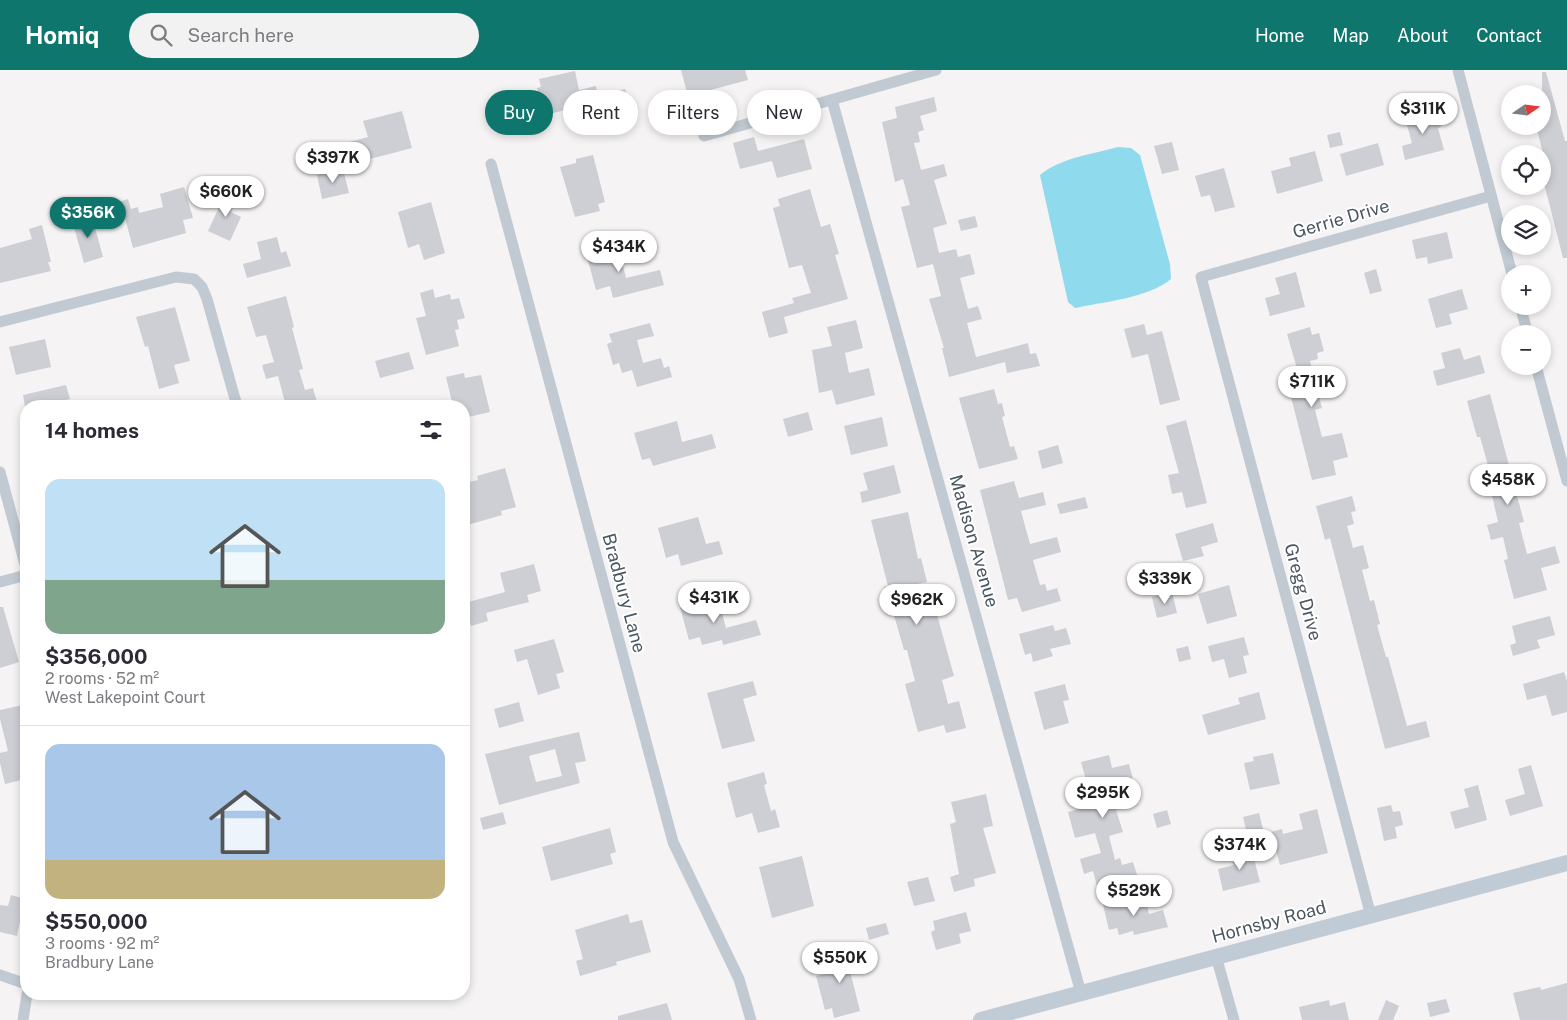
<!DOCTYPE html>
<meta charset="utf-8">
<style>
body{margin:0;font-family:"Public Sans",sans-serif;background:#f2f2f3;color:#2b2b33;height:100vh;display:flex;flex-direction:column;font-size:19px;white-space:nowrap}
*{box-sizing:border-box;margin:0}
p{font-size:16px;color:#7c7c81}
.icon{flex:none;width:28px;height:28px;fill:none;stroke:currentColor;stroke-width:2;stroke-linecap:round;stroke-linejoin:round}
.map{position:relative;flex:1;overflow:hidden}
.drawer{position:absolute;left:20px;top:330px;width:450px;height:600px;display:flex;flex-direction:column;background:#fff;border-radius:20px;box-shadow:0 2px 8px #0003}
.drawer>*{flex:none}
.banner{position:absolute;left:485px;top:20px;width:475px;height:45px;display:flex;gap:10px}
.needle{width:32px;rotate:76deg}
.fabs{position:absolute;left:1501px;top:15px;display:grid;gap:10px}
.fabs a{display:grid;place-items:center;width:50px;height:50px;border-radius:50%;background:#fff;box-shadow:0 2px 8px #0003;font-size:25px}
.price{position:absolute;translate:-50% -42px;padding:0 11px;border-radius:18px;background:#fff;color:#222;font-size:16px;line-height:32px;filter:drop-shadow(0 1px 2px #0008)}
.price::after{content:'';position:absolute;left:50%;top:30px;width:15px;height:11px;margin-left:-8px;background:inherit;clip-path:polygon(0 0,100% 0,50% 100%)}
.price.current{background:#0f766e;color:#fff}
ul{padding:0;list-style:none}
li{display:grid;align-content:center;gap:10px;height:265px;padding:0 25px}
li+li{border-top:1px solid #e1e1e2}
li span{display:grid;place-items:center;height:155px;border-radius:15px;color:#555}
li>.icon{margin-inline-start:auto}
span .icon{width:90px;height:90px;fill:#fffc;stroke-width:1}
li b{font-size:21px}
h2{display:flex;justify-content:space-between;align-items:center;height:60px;padding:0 25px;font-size:21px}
.chip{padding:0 18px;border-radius:22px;background:#fff;box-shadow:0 2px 8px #0003;font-size:18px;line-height:45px}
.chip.current{background:#0f766e;color:#fff}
header{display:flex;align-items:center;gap:30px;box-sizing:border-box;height:70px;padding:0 25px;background:#0f766e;color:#fff}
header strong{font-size:24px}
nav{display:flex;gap:28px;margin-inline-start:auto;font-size:18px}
.search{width:350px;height:45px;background:#f2f2f3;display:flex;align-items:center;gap:12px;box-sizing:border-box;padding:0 18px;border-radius:28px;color:#7c7c81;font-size:19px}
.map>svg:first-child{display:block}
</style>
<header>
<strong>Homiq</strong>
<div class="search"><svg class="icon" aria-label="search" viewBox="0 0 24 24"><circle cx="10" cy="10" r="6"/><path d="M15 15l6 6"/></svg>Search here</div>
<nav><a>Home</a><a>Map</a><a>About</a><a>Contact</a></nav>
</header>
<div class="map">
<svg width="1567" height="950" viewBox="0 0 1567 950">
<rect width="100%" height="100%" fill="#f5f3f3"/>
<path fill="#90daee" d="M1118,77L1131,78L1140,85L1170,194L1171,209C1148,228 1103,232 1075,238L1068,232L1040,105C1060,88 1093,84 1118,77Z"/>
<g fill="#cdcfd5" fill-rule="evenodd">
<polygon points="681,0 745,0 748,10 688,26"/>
<polygon points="575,1 579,20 596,16 599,32 553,43 552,37 542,40 537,18 541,17 539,9"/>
<polygon points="1542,2 1546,2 1565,71 1567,71 1567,188 1563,188 1542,105 1548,102 1536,56 1542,56"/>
<polygon points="625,19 630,35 608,41 604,25"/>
<polygon points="934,27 937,41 920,46 924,60 918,62 920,72 914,73 921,100 944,94 947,106 934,110 947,154 933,158 939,183 956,179 958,187 970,184 975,204 960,208 968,239 978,236 982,249 967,253 976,287 1028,273 1030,284 1036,283 1040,296 1007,303 1005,292 949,307 942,278 944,278 929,229 941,226 933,194 917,198 901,137 910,135 903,109 895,112 882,52 897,48 895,37"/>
<polygon points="1436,39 1441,57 1438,58 1444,80 1405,90 1402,76 1412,73 1405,48"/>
<polygon points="402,41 412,78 347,95 342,74 368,67 363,51"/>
<polygon points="1340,62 1343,75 1330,78 1327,65"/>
<polygon points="754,67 758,81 804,69 812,99 777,108 772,91 740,99 733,73"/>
<polygon points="1172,72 1179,100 1162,104 1154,76"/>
<polygon points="1378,73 1384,95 1346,106 1340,84"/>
<polygon points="1315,81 1323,111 1277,124 1271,101 1291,96 1289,88"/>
<polygon points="593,85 605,132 598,134 600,141 575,147 560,97 576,93 576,89"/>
<polygon points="1224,98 1235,137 1215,142 1210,125 1201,127 1195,106"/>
<polygon points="343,99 349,123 322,129 317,105"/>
<polygon points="184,117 193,148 183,150 186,163 133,178 125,148 120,150 116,133 128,129 131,139 138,137 139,143 163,137 160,124"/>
<polygon points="810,119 821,157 830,154 839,184 835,185 848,229 784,247 788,263 769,268 762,242 794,233 792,228 811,223 802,195 789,198 773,138 780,136 778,129"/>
<polygon points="227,120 238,125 231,142 241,147 230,171 208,161"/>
<polygon points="431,132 445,183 424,190 419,174 408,178 398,142"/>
<polygon points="91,143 103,187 84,193 74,157 80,156 77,146"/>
<polygon points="975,146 978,157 961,161 958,150"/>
<polygon points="42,155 51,192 48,192 51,201 0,213 0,178 32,169 29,159"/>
<polygon points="1447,162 1453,188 1428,194 1427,187 1416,189 1412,170"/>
<polygon points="277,167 281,183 286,181 291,196 247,208 243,194 261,189 257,172"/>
<polygon points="617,171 626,208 660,200 664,215 613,228 610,216 596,220 587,187 599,183 597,176"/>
<polygon points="1376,199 1382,221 1370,224 1364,203"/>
<polygon points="1296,202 1305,237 1270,246 1265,228 1280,224 1275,208"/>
<polygon points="433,219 435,228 450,224 451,230 459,228 465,248 457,250 459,259 455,260 459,276 426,285 416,248 426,246 420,223"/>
<polygon points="1462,219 1468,239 1449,244 1452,254 1436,258 1428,229"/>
<polygon points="286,226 294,257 292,258 303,299 299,300 305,320 313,318 318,336 286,336 278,306 266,309 262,295 274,292 266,265 256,267 247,237"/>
<polygon points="175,237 190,291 174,295 179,313 159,319 148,276 145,277 136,247"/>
<polygon points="856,250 863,278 845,283 849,303 869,298 875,325 836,335 832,320 819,323 812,280 832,276 827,257"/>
<polygon points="650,253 654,266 637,270 643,293 661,288 664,298 669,296 672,307 637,317 632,300 622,303 619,293 613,295 607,274 612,272 609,264"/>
<polygon points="1144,254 1147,265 1162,261 1180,330 1160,335 1148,284 1132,288 1124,259"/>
<polygon points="1310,257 1312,265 1319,263 1324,281 1317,283 1318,289 1310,291 1322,338 1315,340 1322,367 1342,363 1348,387 1333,391 1336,405 1312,410 1288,315 1301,312 1287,264"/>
<polygon points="45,269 51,297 16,305 9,277"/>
<polygon points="1460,278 1464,290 1480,285 1485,303 1437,316 1433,301 1445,298 1441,283"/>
<polygon points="409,282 414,299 380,308 375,291"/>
<polygon points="464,303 465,308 481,305 490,342 464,348 464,336 453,336 446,307"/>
<polygon points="66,315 70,329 51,334 52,336 25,336 23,325"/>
<polygon points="994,319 998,334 1002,333 1005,346 1002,347 1010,377 1014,376 1018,389 979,399 959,328"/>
<polygon points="1490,324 1524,452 1519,453 1527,484 1555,476 1560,493 1541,498 1547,520 1514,529 1504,490 1508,489 1503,467 1491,470 1487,455 1498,452 1491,421 1481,423 1477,410 1491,406 1480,367 1477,367 1467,331"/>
<polygon points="808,342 813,360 788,367 783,349"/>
<polygon points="882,347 888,376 851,385 844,356"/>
<polygon points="1186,350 1207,433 1186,438 1182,422 1172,424 1168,405 1179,403 1166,356"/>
<polygon points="677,351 682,372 712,364 716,378 653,396 650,388 642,390 634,363"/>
<polygon points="1058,375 1063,393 1042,399 1038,381"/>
<polygon points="894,395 901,423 862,433 860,422 868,420 863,403"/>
<polygon points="505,398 516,437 501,441 502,445 464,456 464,433 469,432 464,413 478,410 477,406"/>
<polygon points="1014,411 1019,428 1043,422 1046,435 1021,441 1030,474 1057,467 1061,482 1033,490 1040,515 1045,514 1047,521 1057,518 1061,531 1022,542 1017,528 1008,530 980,420"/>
<polygon points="1352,426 1356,441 1351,442 1354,454 1347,456 1353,478 1363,475 1369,498 1362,500 1370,531 1374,530 1380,554 1377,555 1386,587 1388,587 1407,656 1426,651 1430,667 1385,679 1330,468 1325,470 1316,436"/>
<polygon points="1085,427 1088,438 1060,444 1057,434"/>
<polygon points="908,442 918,489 921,488 927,512 917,514 921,537 934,534 954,606 942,610 948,634 959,631 966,658 946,663 944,655 918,662 905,614 915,611 907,580 904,580 889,528 887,529 884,517 888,516 871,450"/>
<polygon points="698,447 706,474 719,471 723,484 681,496 678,484 666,488 658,458"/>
<polygon points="1213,453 1218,472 1201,477 1204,486 1183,491 1175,464"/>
<polygon points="534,494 541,521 527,525 529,532 486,543 488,551 471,556 465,533 505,522 500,503"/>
<polygon points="1229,515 1237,546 1207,554 1198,524"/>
<polygon points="1172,522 1177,543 1157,548 1152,527"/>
<polygon points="718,527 726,558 756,550 761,565 723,575 722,570 702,575 700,567 689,570 680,537"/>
<polygon points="0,537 3,537 19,592 0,598"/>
<polygon points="1550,546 1555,565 1537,570 1540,578 1513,586 1510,575 1516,573 1512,556"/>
<polygon points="1053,555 1055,561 1066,558 1071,574 1050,579 1053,586 1033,592 1031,583 1025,585 1019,564"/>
<polygon points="1244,567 1249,585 1243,586 1247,603 1229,608 1224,589 1212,592 1208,576"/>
<polygon points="554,569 564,602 556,604 560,618 538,625 527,589 517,592 514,580"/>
<polygon points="1188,576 1191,589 1179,592 1176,579"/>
<polygon points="1564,602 1567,611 1567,642 1552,646 1546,625 1527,630 1523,614"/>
<polygon points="753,611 757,625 743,629 755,671 722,679 707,623"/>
<polygon points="1065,614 1069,630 1063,631 1069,653 1044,660 1034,622"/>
<polygon points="1259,622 1266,649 1208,665 1202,645 1240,634 1238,628"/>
<polygon points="519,632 524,651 499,658 494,639"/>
<polygon points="23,635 26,647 26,709 5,714 0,693 0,683 8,681 0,649 0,640"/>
<path d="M579,662L586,691L575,693L580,713L499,735L485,684ZM555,679L562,706L536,712L529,686Z"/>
<polygon points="1273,683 1280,714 1250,720 1244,693 1254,691 1253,687"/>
<polygon points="1109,685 1112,698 1129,694 1133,709 1117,713 1124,738 1116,740 1123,762 1109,766 1115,790 1120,788 1122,795 1133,792 1137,805 1097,816 1093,801 1084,804 1080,789 1101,783 1095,763 1075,768 1068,742 1093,735 1081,692"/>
<polygon points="1531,695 1543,736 1510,746 1505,730 1525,724 1518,699"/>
<polygon points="764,702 767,714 764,715 771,741 775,739 780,757 758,763 752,743 736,748 727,713"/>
<polygon points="1478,715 1487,750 1455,759 1450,742 1469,737 1464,719"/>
<polygon points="986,724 993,756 983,758 996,803 974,809 975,816 954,822 950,807 959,804 950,754 956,752 951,732"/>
<polygon points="1391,735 1393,742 1400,741 1403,755 1395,757 1397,768 1384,771 1377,738"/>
<polygon points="1317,739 1328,783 1280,795 1271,762 1282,759 1283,764 1303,759 1299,744"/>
<polygon points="1167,740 1171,754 1157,758 1153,744"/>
<polygon points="503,742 506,754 483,760 480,748"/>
<polygon points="1259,743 1265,767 1249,772 1243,747"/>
<polygon points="610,758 616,782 610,784 613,794 551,811 542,777"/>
<polygon points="1251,777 1260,812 1223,821 1218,799 1234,795 1230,783"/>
<polygon points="802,786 814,836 772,848 759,797"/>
<polygon points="928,807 935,831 914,836 907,812"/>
<polygon points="11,825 25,829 17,866 0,862 0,835 8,836"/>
<polygon points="1145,825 1149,844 1163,840 1168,857 1134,865 1133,861 1119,865 1117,858 1109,860 1103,835"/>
<polygon points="966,842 971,861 959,864 961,873 936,880 931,862 935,860 933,851"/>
<polygon points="628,844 630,853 642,850 651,882 616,892 617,895 580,906 576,891 583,889 575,860"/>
<polygon points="886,853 889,864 869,870 866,858"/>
<polygon points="858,877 862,893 849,897 860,941 834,948 832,938 825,940 816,906 826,904 825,898 835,896 832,884"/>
<polygon points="1567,913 1567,950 1520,950 1513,923 1540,917 1541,920"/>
<polygon points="1446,929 1450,942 1430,947 1427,933"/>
<polygon points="1329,930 1330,936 1345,932 1349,950 1302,950 1299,937"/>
<polygon points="1386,930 1399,936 1393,950 1378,950"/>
<polygon points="667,933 672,950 618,950 618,946"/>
</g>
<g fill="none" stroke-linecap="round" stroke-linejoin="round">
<g stroke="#c1cad2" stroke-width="11">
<polyline points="1458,0 1512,204"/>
<polyline points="832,30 1081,923"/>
<polyline points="704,66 936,0"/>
<polyline points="491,94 673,772 739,909 751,950"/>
<polyline points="1520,236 1528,264"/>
<polyline points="0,252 176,207 194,209 202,217 207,229 237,336"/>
<polyline points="1536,296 1567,411"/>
<polyline points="0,402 26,498"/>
<polyline points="0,512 26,505"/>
<polyline points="1371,846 1201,207 1491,126"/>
<polyline points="1216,886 1234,950"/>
<polyline points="0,905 26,914"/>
<polyline points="23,950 27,924"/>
</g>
<polyline stroke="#c1cbd6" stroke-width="16" points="981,950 1567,793"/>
</g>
<g text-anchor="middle" stroke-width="4" stroke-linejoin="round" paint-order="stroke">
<g font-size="18" fill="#4a5661" stroke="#fff">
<text transform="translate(1341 149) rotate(-16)" y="6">Gerrie Drive</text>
<text transform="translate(974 471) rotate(74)" y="6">Madison Avenue</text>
<text transform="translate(1303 522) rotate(75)" y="6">Gregg Drive</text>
<text transform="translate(624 523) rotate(75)" y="6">Bradbury Lane</text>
<text transform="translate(1269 852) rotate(-15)" y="6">Hornsby Road</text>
</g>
</g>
</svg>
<div class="fabs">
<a><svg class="needle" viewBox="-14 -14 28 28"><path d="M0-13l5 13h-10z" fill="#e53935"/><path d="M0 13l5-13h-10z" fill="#7c7c81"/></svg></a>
<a><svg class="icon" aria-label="locate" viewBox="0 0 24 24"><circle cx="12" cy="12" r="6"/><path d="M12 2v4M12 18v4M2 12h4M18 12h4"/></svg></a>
<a><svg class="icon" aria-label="layers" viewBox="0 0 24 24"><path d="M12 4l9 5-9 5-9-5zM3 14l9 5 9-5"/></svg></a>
<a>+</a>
<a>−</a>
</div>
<b class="price" style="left:1423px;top:65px">$311K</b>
<b class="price" style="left:333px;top:114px">$397K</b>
<b class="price" style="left:226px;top:148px">$660K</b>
<b class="price current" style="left:88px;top:169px">$356K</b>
<b class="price" style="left:619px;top:203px">$434K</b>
<b class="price" style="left:1312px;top:338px">$711K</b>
<b class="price" style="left:1508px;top:436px">$458K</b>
<b class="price" style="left:1165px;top:535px">$339K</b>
<b class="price" style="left:714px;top:554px">$431K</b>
<b class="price" style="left:917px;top:556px">$962K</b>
<b class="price" style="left:1103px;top:749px">$295K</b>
<b class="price" style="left:1240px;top:801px">$374K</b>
<b class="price" style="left:1134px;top:847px">$529K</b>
<b class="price" style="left:840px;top:914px">$550K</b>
<div class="banner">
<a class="chip current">Buy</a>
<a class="chip">Rent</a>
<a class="chip">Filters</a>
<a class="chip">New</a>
</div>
<section class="drawer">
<h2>14 homes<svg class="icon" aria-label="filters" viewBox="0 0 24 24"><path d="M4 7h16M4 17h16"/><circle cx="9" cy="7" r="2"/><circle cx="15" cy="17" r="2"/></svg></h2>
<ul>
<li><span style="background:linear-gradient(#bfe0f5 65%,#7fa58c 0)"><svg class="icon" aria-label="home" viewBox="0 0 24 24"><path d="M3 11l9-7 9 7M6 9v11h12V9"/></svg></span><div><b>$356,000</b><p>2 rooms · 52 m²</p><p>West Lakepoint Court</p></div></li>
<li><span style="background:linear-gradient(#a9c7e8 75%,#c2b280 0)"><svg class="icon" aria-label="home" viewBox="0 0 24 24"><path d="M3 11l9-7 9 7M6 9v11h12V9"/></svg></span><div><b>$550,000</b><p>3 rooms · 92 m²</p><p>Bradbury Lane</p></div></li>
</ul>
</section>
</div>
